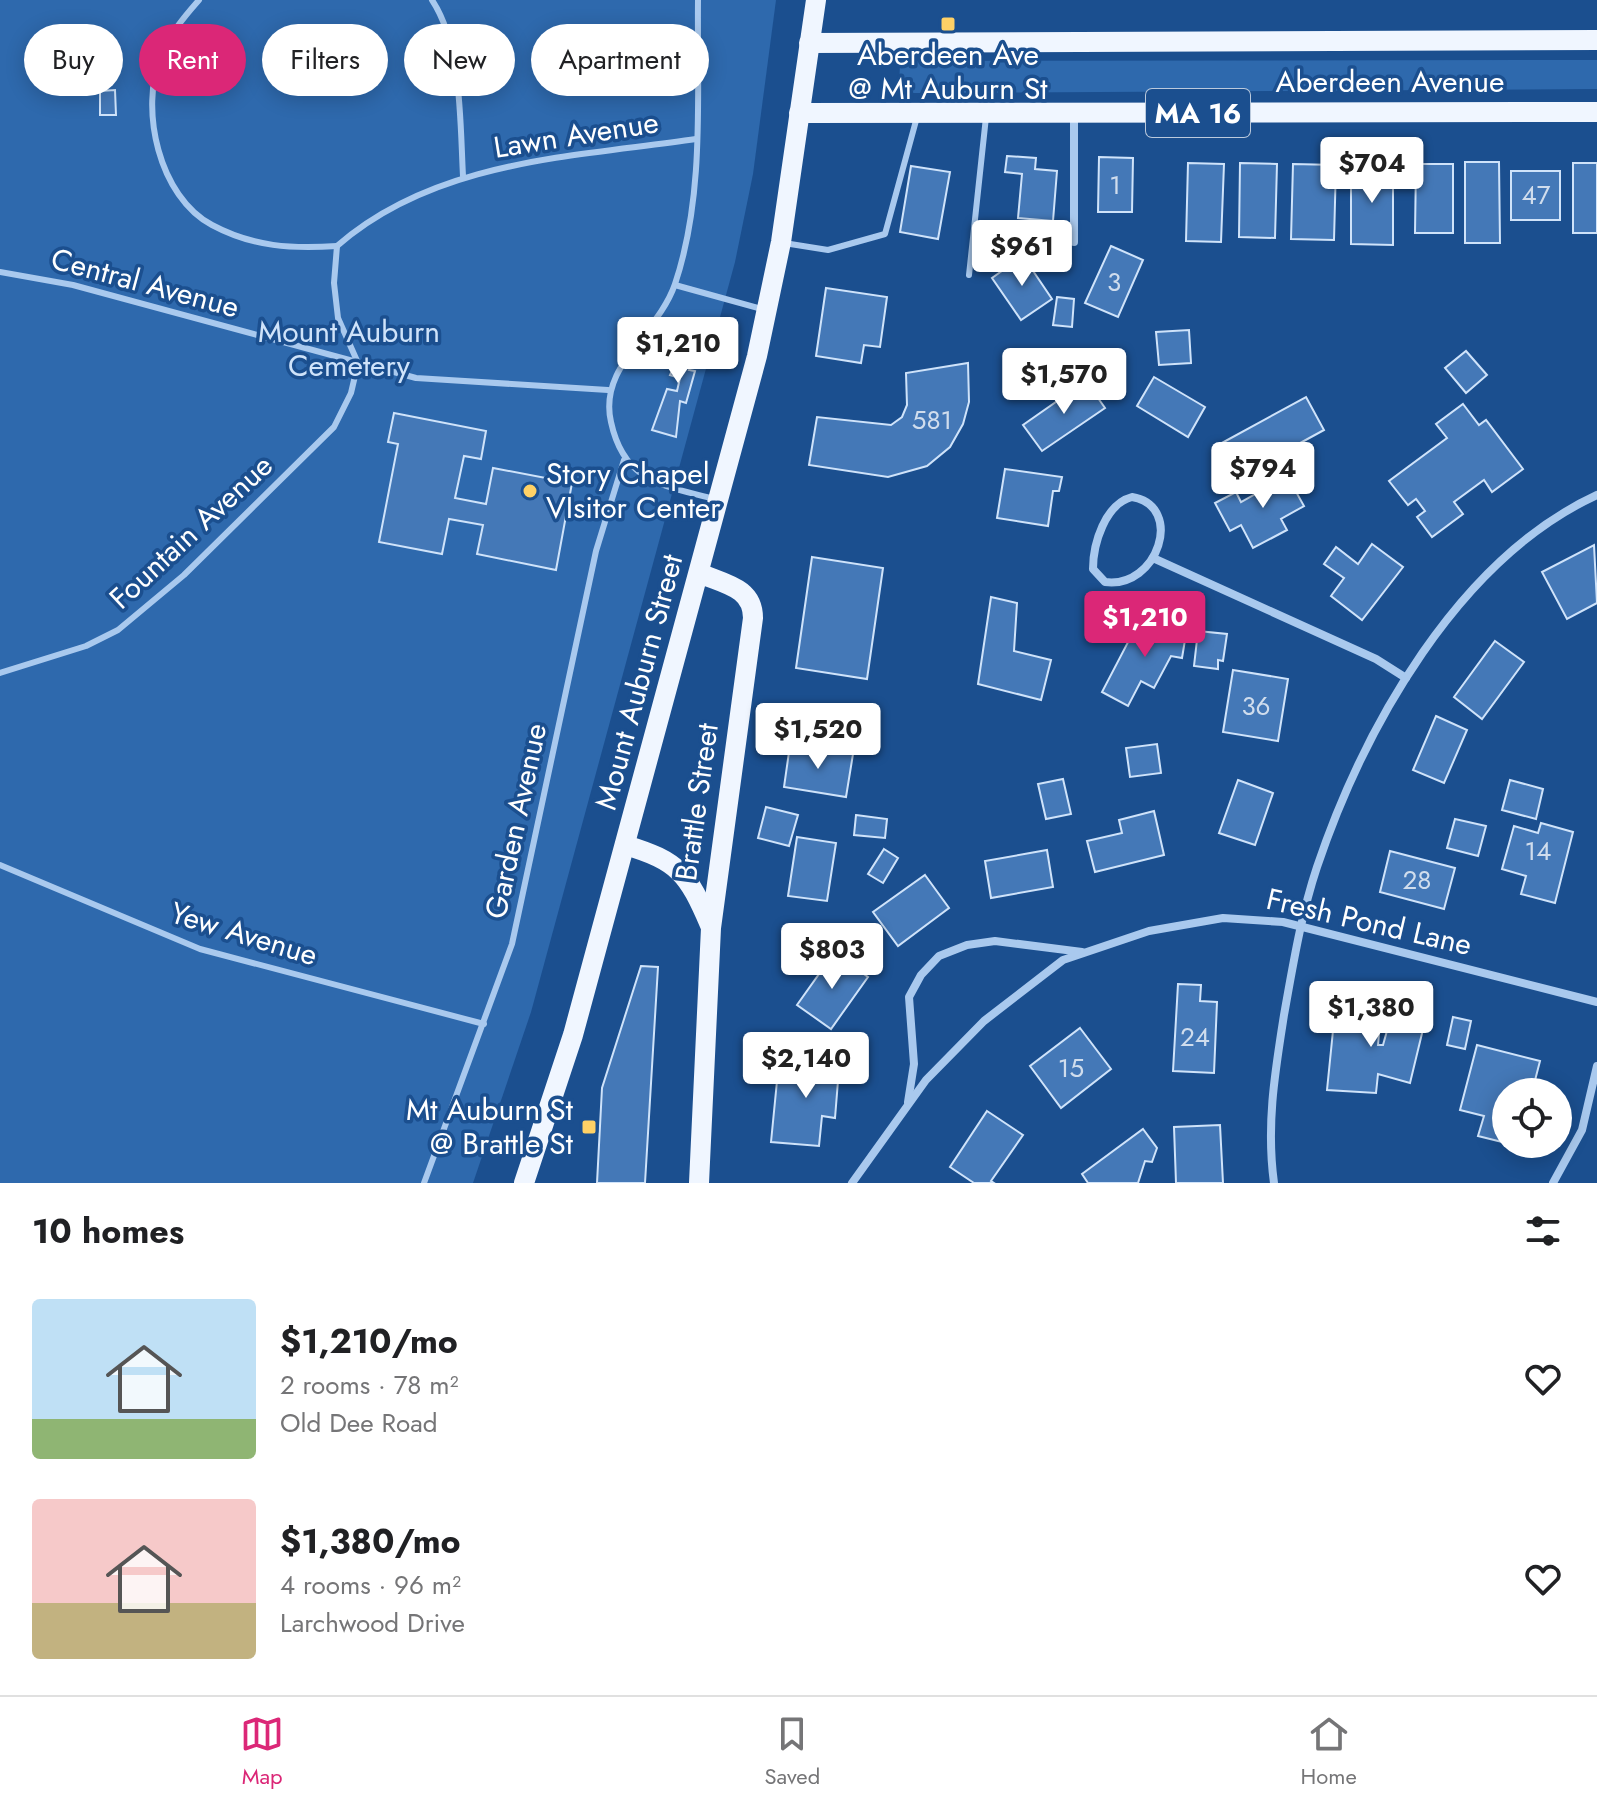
<!DOCTYPE html>
<meta charset="utf-8">
<style>
body{margin:0;font-family:Jost,sans-serif;background:#f6f6f6;color:#202124;height:100vh;display:flex;flex-direction:column;font-size:30px;white-space:nowrap}
*{box-sizing:border-box;margin:0}
p{font-size:26px;color:#757577}
.icon{flex:none;width:44px;height:44px;fill:none;stroke:currentColor;stroke-width:2;stroke-linecap:round;stroke-linejoin:round}
.map{position:relative;height:1183px;overflow:hidden}
.sheet{display:flex;flex-direction:column;background:#fff;flex:1}
.sheet>*{flex:none}
.top-card{position:absolute;left:24px;top:24px;width:800px;height:72px;display:flex;gap:16px}
.controls{position:absolute;left:1492px;top:1078px;display:grid;gap:16px}
.controls a{display:grid;place-items:center;width:80px;height:80px;border-radius:50%;background:#fff;box-shadow:0 4px 20px #0003;font-size:40px}
.price{position:absolute;translate:-50% -68px;padding:0 18px;border-radius:8px;background:#fff;color:#222;font-size:26px;line-height:52px;filter:drop-shadow(0 2px 4px #0008)}
.price::after{content:'';position:absolute;left:50%;top:48px;width:24px;height:18px;margin-left:-12px;background:inherit;clip-path:polygon(0 0,100% 0,50% 100%)}
.price.active{background:#db2777;color:#fff}
ul{padding:0;list-style:none}
li{display:flex;align-items:center;gap:24px;height:200px;padding:0 32px}
li span{display:grid;place-items:center;flex:none;width:224px;height:160px;border-radius:8px;color:#555}
li>.icon{margin-inline-start:auto}
span .icon{width:96px;height:96px;fill:#fffc;stroke-width:1}
li b{font-size:34px}
h2{display:flex;justify-content:space-between;align-items:center;height:96px;padding:0 32px;font-size:34px}
.pill{padding:0 28px;border-radius:36px;background:#fff;box-shadow:0 4px 20px #0003;font-size:28px;line-height:72px}
.pill.active{background:#db2777;color:#fff}
.dock{display:flex;justify-content:space-around;align-items:center;height:112px;border-top:2px solid #e0e0e0;background:#fff;font-size:22px;color:#757577}
.dock a{display:grid;justify-items:center;gap:4px}
.dock .active{color:#db2777}
.map>svg:first-child{display:block}
</style>
<div class="map">
<svg width="1597" height="1183" viewBox="0 0 1597 1183">
<rect width="100%" height="100%" fill="#1b4f8f"/>
<g fill="#2e69ad">
<polygon points="0,0 776,0 753,174 735,262 531,1012 473,1183 0,1183"/>
<polygon points="1597,60 1597,89 914,93 899,89 900,63 910,61"/>
</g>
<g fill="#4478b7" stroke="#cfe3fa" stroke-width="2">
<polygon points="115,90 116,115 100,115 100,91"/>
<polygon points="1007,156 1036,158 1035,169 1057,171 1053,221 1018,218 1022,174 1005,172"/>
<polygon points="1099,157 1133,158 1132,212 1098,212"/>
<polygon points="1465,162 1499,162 1500,243 1465,243"/>
<polygon points="1188,163 1224,164 1221,242 1186,241"/>
<polygon points="1240,163 1277,164 1275,238 1239,237"/>
<rect x="1573" y="163" width="24" height="70"/>
<polygon points="1293,164 1336,165 1334,240 1291,239"/>
<polygon points="1416,164 1453,164 1453,233 1415,233"/>
<polygon points="1351,165 1393,165 1393,245 1351,244"/>
<polygon points="911,166 950,172 938,239 900,232"/>
<rect x="1511" y="171" width="49" height="49"/>
<polygon points="1111,246 1143,260 1118,317 1085,303"/>
<polygon points="1023,256 1052,299 1021,320 992,278"/>
<polygon points="826,288 887,297 880,347 864,345 861,363 816,356"/>
<polygon points="1057,297 1074,299 1072,327 1053,325"/>
<polygon points="1189,330 1191,363 1159,365 1156,332"/>
<polygon points="678,333 702,339 689,370 695,371 686,403 680,401 676,437 652,430 667,389 677,391 680,378 670,375 680,352 674,350"/>
<polygon points="1466,351 1487,375 1466,393 1445,368"/>
<polygon points="968,363 969,402 963,424 950,447 927,466 888,477 809,465 817,417 891,425 902,417 907,405 906,373"/>
<polygon points="1154,377 1205,407 1188,437 1137,406"/>
<polygon points="1086,381 1105,408 1042,451 1023,425"/>
<polygon points="1306,397 1324,430 1238,477 1220,444"/>
<polygon points="1463,404 1479,425 1486,420 1523,469 1492,492 1484,480 1454,502 1463,514 1432,537 1417,517 1425,511 1416,499 1408,505 1389,481 1447,438 1436,424"/>
<polygon points="394,413 486,431 481,459 464,456 455,498 486,504 493,468 572,483 556,570 477,554 483,525 449,519 442,554 379,542 398,444 388,442"/>
<polygon points="1005,469 1062,477 1059,491 1053,491 1048,526 997,518"/>
<polygon points="1296,471 1304,485 1295,490 1304,506 1281,519 1287,530 1253,548 1241,525 1230,531 1215,503 1236,492 1241,502"/>
<polygon points="1372,544 1403,567 1362,620 1331,596 1344,578 1324,564 1336,547 1358,564"/>
<polygon points="1594,545 1597,603 1567,619 1542,572"/>
<polygon points="812,557 883,568 867,679 796,668"/>
<polygon points="991,597 1017,603 1014,651 1051,660 1041,700 978,684"/>
<polygon points="1139,621 1187,628 1182,658 1171,656 1154,688 1141,681 1128,706 1102,692"/>
<polygon points="1198,631 1227,634 1223,661 1218,660 1218,669 1194,666"/>
<polygon points="1495,641 1524,662 1482,719 1454,697"/>
<polygon points="1233,670 1288,679 1278,741 1223,732"/>
<polygon points="1436,716 1467,730 1444,783 1413,770"/>
<polygon points="1157,744 1161,773 1130,777 1126,748"/>
<polygon points="790,745 853,754 846,797 784,787"/>
<polygon points="1063,779 1071,814 1046,819 1038,784"/>
<polygon points="1238,780 1273,793 1255,845 1219,833"/>
<polygon points="1510,780 1543,789 1536,819 1502,810"/>
<polygon points="766,807 798,815 789,846 758,838"/>
<polygon points="1154,811 1164,855 1095,872 1087,841 1122,833 1119,820"/>
<polygon points="856,815 887,819 885,838 854,835"/>
<polygon points="1455,819 1486,826 1478,856 1447,848"/>
<polygon points="1541,823 1573,832 1555,903 1521,894 1526,876 1502,869 1514,826 1538,833"/>
<polygon points="797,837 836,843 827,901 788,896"/>
<polygon points="884,849 898,858 883,883 868,874"/>
<polygon points="1047,850 1053,887 991,898 985,861"/>
<polygon points="1390,851 1455,868 1444,909 1380,892"/>
<polygon points="925,875 949,908 898,946 873,912"/>
<rect x="795" y="928" width="29" height="14"/>
<polygon points="834,953 868,977 831,1029 797,1005"/>
<polygon points="641,966 658,967 645,1183 597,1183 602,1088"/>
<polygon points="1178,984 1201,985 1200,1001 1217,1002 1214,1073 1173,1071"/>
<polygon points="1336,1001 1368,1003 1366,1023 1380,1022 1378,1045 1383,1045 1392,1013 1425,1021 1410,1083 1378,1074 1376,1093 1327,1090"/>
<polygon points="1453,1017 1471,1021 1465,1049 1447,1045"/>
<polygon points="1080,1028 1111,1069 1061,1108 1030,1066"/>
<polygon points="1477,1045 1540,1061 1532,1092 1506,1092 1506,1143 1478,1136 1484,1116 1460,1110"/>
<polygon points="798,1052 840,1056 835,1118 822,1116 819,1146 771,1142 777,1081 796,1083"/>
<polygon points="987,1111 1023,1135 991,1181 994,1183 974,1183 950,1167"/>
<polygon points="1220,1125 1223,1183 1176,1183 1174,1127"/>
<polygon points="1143,1129 1157,1148 1152,1162 1145,1161 1138,1183 1088,1183 1082,1174"/>
</g>
<g fill="none" stroke-linecap="round" stroke-linejoin="round">
<g stroke="#a9c9ee" stroke-width="6">
<path d="M199,0C184,17 169,35 161,56C139,109 159,197 212,225C253,247 292,249 337,246"/>
<path d="M432,0C462,45 460,122 463,176"/>
<path d="M698,0C697,93 705,195 675,284C658,334 598,366 611,422C624,482 662,485 714,499"/>
<polyline points="784,243 828,250 885,234 917,117"/>
<polyline points="0,272 73,285 416,378 608,390"/>
<polyline points="969,275 986,117"/>
<polyline points="675,285 765,310"/>
<path d="M0,673L86,646L118,630L184,575L334,427L351,393L358,363L338,318L334,283L337,246C435,160 573,157 696,139"/>
<polyline points="0,865 200,949 484,1024"/>
<polyline points="424,1183 512,944 596,551 624,460"/>
</g>
<g stroke="#a9c9ee" stroke-width="8">
<polyline points="1074,242 1074,114"/>
<path d="M1132,497C1185,506 1158,589 1105,582L1093,569C1093,544 1105,504 1132,497Z"/>
<polyline points="1153,558 1376,659 1406,678"/>
<polyline points="908,1102 914,1064 909,997 921,975 939,956 967,945 995,941 1082,952"/>
<polyline points="852,1183 926,1080 984,1021 1063,960 1149,931 1223,918 1283,922 1597,1002"/>
<path d="M1274,1183C1266,1125 1275,1072 1284,1015C1293,965 1301,915 1317,867C1364,728 1458,559 1597,495"/>
<polyline points="1553,1183 1582,1130 1597,1066"/>
</g>
<g stroke="#f0f6ff" stroke-width="20">
<polyline points="809,43 1597,40"/>
<polyline points="799,113 1597,112"/>
<path d="M625,845C679,861 688,874 710,925"/>
<polyline points="524,1183 573,1035 757,356 781,242 816,0"/>
<path d="M699,1183L711,928L753,618C753,587 724,584 699,573"/>
</g>
</g>
<g fill="#ffd166" stroke="#1b4f8f" stroke-width="3">
<rect x="940" y="16" width="16" height="16" rx="4"/>
<circle cx="530" cy="491" r="8"/>
<rect x="581" y="1119" width="16" height="16" rx="4"/>
</g>
<g text-anchor="middle" stroke-width="7" stroke-linejoin="round" paint-order="stroke">
<g font-size="26" fill="#d0dded">
<text x="1115" y="194">1</text>
<text x="1536" y="204">47</text>
<text x="1114" y="291">3</text>
<text x="932" y="429">581</text>
<text x="1256" y="715">36</text>
<text x="1538" y="860">14</text>
<text x="1417" y="889">28</text>
<text x="1195" y="1046">24</text>
<text x="1071" y="1077">15</text>
</g>
<rect fill="#1b4f8f" stroke="#bbcadd" stroke-width="2" x="1146" y="89" width="104" height="48" rx="6"/>
<g font-size="28" font-weight="bold" fill="#fff">
<text x="1198" y="123">MA 16</text>
</g>
<g font-size="30" fill="#fff" stroke="#1b4f8f">
<text x="948" y="65">Aberdeen Ave<tspan x="948" dy="34">@ Mt Auburn St</tspan></text>
<text x="546" y="484" text-anchor="start">Story Chapel<tspan x="546" dy="34">VIsitor Center</tspan></text>
<text x="573" y="1120" text-anchor="end">Mt Auburn St<tspan x="573" dy="34">@ Brattle St</tspan></text>
</g>
<g font-size="30" fill="#fff" stroke="#1b4f8f">
<text x="1390" y="92">Aberdeen Avenue</text>
<text transform="translate(576 135) rotate(-9)" y="10">Lawn Avenue</text>
<text transform="translate(145 283) rotate(15)" y="10">Central Avenue</text>
<text transform="translate(191 532) rotate(-43)" y="10">Fountain Avenue</text>
<text transform="translate(639 682) rotate(-75)" y="10">Mount Auburn Street</text>
<text transform="translate(697 802) rotate(-82)" y="10">Brattle Street</text>
<text transform="translate(516 821) rotate(-78)" y="10">Garden Avenue</text>
<text transform="translate(1369 922) rotate(13)" y="10">Fresh Pond Lane</text>
<text transform="translate(244 934) rotate(17)" y="10">Yew Avenue</text>
</g>
<g font-size="30" fill="#cfe3fa" stroke="#1b4f8f">
<text x="349" y="342">Mount Auburn<tspan x="349" dy="34">Cemetery</tspan></text>
</g>
</g>
</svg>
<div class="controls">
<a><svg class="icon" aria-label="locate" viewBox="0 0 24 24"><circle cx="12" cy="12" r="6"/><path d="M12 2v4M12 18v4M2 12h4M18 12h4"/></svg></a>
</div>
<b class="price" style="left:1372px;top:205px">$704</b>
<b class="price" style="left:1022px;top:288px">$961</b>
<b class="price" style="left:678px;top:385px">$1,210</b>
<b class="price" style="left:1064px;top:416px">$1,570</b>
<b class="price" style="left:1263px;top:510px">$794</b>
<b class="price active" style="left:1145px;top:659px">$1,210</b>
<b class="price" style="left:818px;top:771px">$1,520</b>
<b class="price" style="left:832px;top:991px">$803</b>
<b class="price" style="left:1371px;top:1049px">$1,380</b>
<b class="price" style="left:806px;top:1100px">$2,140</b>
<div class="top-card">
<a class="pill">Buy</a>
<a class="pill active">Rent</a>
<a class="pill">Filters</a>
<a class="pill">New</a>
<a class="pill">Apartment</a>
</div>
</div>
<section class="sheet">
<h2>10 homes<svg class="icon" aria-label="filters" viewBox="0 0 24 24"><path d="M4 7h16M4 17h16"/><circle cx="9" cy="7" r="2"/><circle cx="15" cy="17" r="2"/></svg></h2>
<ul>
<li><span style="background:linear-gradient(#bfe0f5 75%,#8fb573 0)"><svg class="icon" aria-label="home" viewBox="0 0 24 24"><path d="M3 11l9-7 9 7M6 9v11h12V9"/></svg></span><div><b>$1,210/mo</b><p>2 rooms · 78 m²</p><p>Old Dee Road</p></div><svg class="icon" aria-label="heart" viewBox="0 0 24 24"><path d="M12 20l-8-8c-3-5 5-10 8-4 3-6 11-1 8 4z"/></svg></li>
<li><span style="background:linear-gradient(#f6c9c9 65%,#c2b280 0)"><svg class="icon" aria-label="home" viewBox="0 0 24 24"><path d="M3 11l9-7 9 7M6 9v11h12V9"/></svg></span><div><b>$1,380/mo</b><p>4 rooms · 96 m²</p><p>Larchwood Drive</p></div><svg class="icon" aria-label="heart" viewBox="0 0 24 24"><path d="M12 20l-8-8c-3-5 5-10 8-4 3-6 11-1 8 4z"/></svg></li>
</ul>
</section>
<nav class="dock">
<a class="active"><svg class="icon" aria-label="map" viewBox="0 0 24 24"><path d="M3 6l6-2 6 2 6-2v14l-6 2-6-2-6 2zM9 4v14M15 6v14"/></svg>Map</a>
<a><svg class="icon" aria-label="saved" viewBox="0 0 24 24"><path d="M7 4h10v16l-5-4-5 4z"/></svg>Saved</a>
<a><svg class="icon" aria-label="home" viewBox="0 0 24 24"><path d="M3 11l9-7 9 7M6 9v11h12V9"/></svg>Home</a>
</nav>
